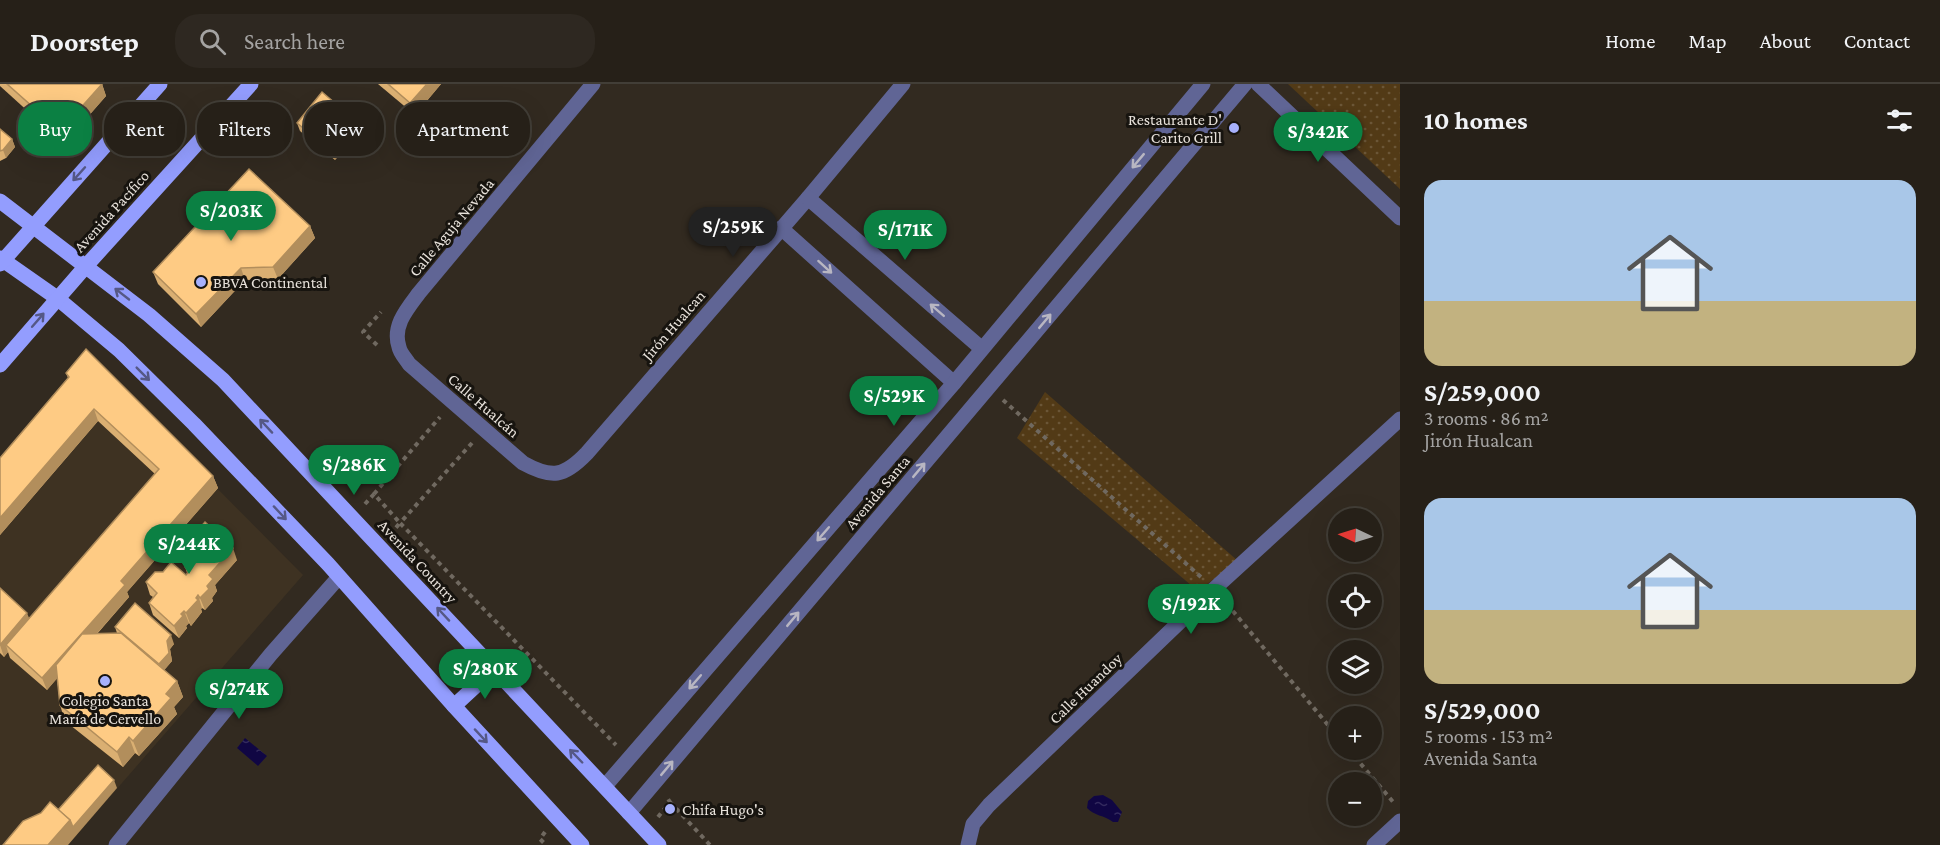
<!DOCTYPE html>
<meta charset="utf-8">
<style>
body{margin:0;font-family:"Crimson Pro",serif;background:#2e2821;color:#f1f3f6;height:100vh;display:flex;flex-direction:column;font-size:22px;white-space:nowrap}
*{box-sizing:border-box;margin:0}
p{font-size:20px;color:#a4a3a2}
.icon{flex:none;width:33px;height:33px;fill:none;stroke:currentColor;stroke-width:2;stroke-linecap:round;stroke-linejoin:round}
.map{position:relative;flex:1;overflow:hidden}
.sheet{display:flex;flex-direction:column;background:#262018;width:540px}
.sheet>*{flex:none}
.guide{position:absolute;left:18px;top:18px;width:570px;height:54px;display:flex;gap:12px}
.needle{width:39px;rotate:274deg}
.fabs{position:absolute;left:1328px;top:424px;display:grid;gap:12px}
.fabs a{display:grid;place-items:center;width:54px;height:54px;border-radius:50%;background:#262018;box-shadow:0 6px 24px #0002,0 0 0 2px #423e37;font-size:30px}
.price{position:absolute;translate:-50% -51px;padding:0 14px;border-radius:21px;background:#0b8043;color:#fff;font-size:20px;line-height:39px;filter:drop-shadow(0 2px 3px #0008)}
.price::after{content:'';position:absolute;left:50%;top:36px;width:18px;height:14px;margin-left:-9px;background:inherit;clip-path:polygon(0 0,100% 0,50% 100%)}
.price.active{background:#222;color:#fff}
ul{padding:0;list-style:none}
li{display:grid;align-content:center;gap:12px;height:318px;padding:0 24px}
li span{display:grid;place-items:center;height:186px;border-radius:18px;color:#555}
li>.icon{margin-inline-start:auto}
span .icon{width:108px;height:108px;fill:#fffc;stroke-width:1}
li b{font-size:26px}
h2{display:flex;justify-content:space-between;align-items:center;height:72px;padding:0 24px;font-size:26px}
.chip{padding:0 21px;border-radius:24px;background:#262018;box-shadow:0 6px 24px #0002,0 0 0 2px #423e37;font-size:21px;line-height:54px}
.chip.active{background:#0b8043;color:#fff}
header{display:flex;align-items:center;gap:36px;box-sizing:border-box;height:84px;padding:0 30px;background:#262018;border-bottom:2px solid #423e37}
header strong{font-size:28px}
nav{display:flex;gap:33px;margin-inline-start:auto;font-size:21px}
.search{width:420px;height:54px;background:#2e2821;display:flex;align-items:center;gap:15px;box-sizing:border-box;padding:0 21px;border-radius:24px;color:#a4a3a2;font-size:22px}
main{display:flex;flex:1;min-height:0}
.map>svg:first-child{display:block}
</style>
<header>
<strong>Doorstep</strong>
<div class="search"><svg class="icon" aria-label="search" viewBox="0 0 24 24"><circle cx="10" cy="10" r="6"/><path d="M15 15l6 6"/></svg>Search here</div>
<nav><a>Home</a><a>Map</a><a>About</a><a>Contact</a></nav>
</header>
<main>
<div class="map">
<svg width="1400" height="761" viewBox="0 0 1400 761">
<defs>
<pattern id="park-dots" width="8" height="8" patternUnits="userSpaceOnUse" patternTransform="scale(1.5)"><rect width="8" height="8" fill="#523a16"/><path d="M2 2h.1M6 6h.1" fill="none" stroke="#6b5637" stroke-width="1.8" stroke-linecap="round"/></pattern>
<pattern id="water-ripples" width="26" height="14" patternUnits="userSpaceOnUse" patternTransform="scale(1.5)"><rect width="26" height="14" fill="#100643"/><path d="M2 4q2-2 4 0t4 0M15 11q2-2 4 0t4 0" fill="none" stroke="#332a5e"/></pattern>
</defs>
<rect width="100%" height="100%" fill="#322a20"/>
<polygon fill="#3e3222" points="91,277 303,491 68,761 0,761 0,383"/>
<g fill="url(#park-dots)">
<polygon points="1288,0 1400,0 1400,105"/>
<polygon points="1045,308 1238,477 1198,507 1017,354"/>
</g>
<g fill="url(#water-ripples)">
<polygon points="245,654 267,672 258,682 237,664"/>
<path d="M1103,711L1112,716L1122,728L1118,738H1113C1104,731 1094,732 1087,724L1088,717L1094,712Z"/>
</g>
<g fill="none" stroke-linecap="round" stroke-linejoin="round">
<g stroke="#706960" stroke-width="4" stroke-dasharray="4.5 4.5" stroke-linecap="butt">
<polyline points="377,261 363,248 381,228"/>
<polyline points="1003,316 1201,493"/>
<polyline points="472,359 400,439 616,661"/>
<polyline points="374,410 440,333"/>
<polyline points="365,420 374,410 400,439 392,448"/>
<polyline points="1227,520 1338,653"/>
<polyline points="1349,666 1394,719"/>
<polyline points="670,718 710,761"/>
<polyline points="658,733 670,718 668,715"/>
<polyline points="545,748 540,755 546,761"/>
</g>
<g stroke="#606595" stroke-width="15">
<path d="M593,0L419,209C407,225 392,242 399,263C400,269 406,275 409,280L523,379C552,395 564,393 587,369L808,114L903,0"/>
<polyline points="1258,0 1400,134"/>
<polyline points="808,114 981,264"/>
<polyline points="781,144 954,299"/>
<polyline points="605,702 954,299 1203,0"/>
<polyline points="629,729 1245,0"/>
<polyline points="116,761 271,570 339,493"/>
<polyline points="968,761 973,740 989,721 1214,505 1400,335"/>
<polyline points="1374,761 1400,737"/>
</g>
<g stroke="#939dfe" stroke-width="15">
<polyline points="0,117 149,231 223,296 659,761"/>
<polyline points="0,174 57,214 119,266 194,340 328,480 454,622 582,761"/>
<polyline points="0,180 160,0"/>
<polyline points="0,281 86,182 251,0"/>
<polyline points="454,622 494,585"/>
</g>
</g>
<g fill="#daaf72">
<polygon points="0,0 102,0 106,12 64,60 0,2"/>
<polygon points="378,0 441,0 415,31"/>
<polygon points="356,37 360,46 335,76 300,47 297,39"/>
<polygon points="0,45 12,55 15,63 6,74 0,77"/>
<polygon points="310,142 315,154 278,195 245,196 201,243 158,200 153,188"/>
<polygon points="66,289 213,392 218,404 127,508 129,513 97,550 117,549 115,543 174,560 170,565 172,577 164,586 177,597 183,613 174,623 177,630 139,672 135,669 123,683 65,637 60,621 57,594 47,606 10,574 8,568 4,573 0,569 0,504 29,535 155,390 98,337 0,451 0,374 68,294"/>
<polygon points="179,467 237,476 215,501 217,507 212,514 213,517 205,526 202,524 201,525 202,528 191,542 189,539 186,542 187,544 179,554 153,531 149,519 153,513 150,511 146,498 186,491 187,489 185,483 186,482 183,480"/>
</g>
<g fill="#b28e5c">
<polygon points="102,0 106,12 64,60 60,47"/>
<polygon points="427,0 441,0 415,31 410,19"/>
<polygon points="356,37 360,46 335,76 331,67"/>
<polygon points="12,55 15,63 6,74 3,66"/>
<polygon points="310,142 315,154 278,195 273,183"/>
<polygon points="241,184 245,196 201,243 196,230"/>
<polygon points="94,325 98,337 0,451 0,434"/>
<polygon points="213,392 218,404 127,508 129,513 47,606 42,594 121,497"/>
<polygon points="233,464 237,476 215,501 217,507 212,514 213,517 205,526 200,514 207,502 209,491"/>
<polygon points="198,511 202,524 201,525 202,528 191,542 186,529"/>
<polygon points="184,527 189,539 186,542 187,544 179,554 174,542 181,530"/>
<polygon points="27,529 32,541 6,561 8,568 4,573 0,561"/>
<polygon points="171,551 174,560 170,565 172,577 162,589 159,580 167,557"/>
<polygon points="177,597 183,613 174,623 177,630 139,672 133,657 166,610"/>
<polygon points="129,653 135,669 123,683 117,668"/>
<polygon points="114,696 117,704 68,761 48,761 70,736"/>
</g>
<g fill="#fecb84" stroke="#b28e5c" stroke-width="1.5">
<polygon points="7,0 102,0 60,47"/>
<polygon points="388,0 427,0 410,19"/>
<polygon points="322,8 356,37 331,67 297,39"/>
<polygon points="0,45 12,55 3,66 0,67"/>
<polygon points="249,85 310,142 273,183 241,184 196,230 153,188"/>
<polygon points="86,265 213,392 121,497 125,501 42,594 6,561 159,385 94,325 0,434 0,374 69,293 66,289"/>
<polygon points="205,438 233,464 209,491 213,495 207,502 209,505 200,514 198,511 196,514 198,516 186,529 184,527 181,530 183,532 174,542 149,519 157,509 146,498 155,488 163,488 171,478 186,491 189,487 185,483 189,478 179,467"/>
<polygon points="0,504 27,529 0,561"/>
<polygon points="135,519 171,551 167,557 169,569 159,580 115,543"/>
<polygon points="121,549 177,597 166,610 171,614 133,657 129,653 117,668 60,621 56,581 82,550"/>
<polygon points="98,681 114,696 73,743 70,736 58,726"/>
<polygon points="50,718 70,736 48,761 3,761 23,737 41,729"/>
</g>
<defs><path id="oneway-shaft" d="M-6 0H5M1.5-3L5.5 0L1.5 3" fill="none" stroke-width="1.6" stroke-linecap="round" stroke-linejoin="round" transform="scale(1.5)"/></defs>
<g stroke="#b8b6c2">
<use href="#oneway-shaft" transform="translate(1138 77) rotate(130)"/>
<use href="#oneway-shaft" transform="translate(825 183) rotate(42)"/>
<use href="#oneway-shaft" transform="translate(937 226) rotate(-139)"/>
<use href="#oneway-shaft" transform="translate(1045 237) rotate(-50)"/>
<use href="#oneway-shaft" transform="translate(919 386) rotate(-50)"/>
<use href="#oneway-shaft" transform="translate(823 450) rotate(131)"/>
<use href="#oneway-shaft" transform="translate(793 535) rotate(-50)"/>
<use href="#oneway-shaft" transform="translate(695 598) rotate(131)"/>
<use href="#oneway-shaft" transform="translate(667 684) rotate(-50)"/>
</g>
<g stroke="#555886">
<use href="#oneway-shaft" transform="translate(79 90) rotate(132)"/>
<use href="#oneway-shaft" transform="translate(122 210) rotate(-142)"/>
<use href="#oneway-shaft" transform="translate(38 236) rotate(-49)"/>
<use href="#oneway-shaft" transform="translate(143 290) rotate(45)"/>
<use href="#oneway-shaft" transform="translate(266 342) rotate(-133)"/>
<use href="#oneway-shaft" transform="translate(280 429) rotate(47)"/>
<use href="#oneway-shaft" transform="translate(443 530) rotate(-133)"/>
<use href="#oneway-shaft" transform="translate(481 652) rotate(47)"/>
<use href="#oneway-shaft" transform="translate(576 672) rotate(-134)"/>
</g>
<g fill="#a7b1fc" stroke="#17140f" stroke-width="2">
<circle cx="1234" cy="44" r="6"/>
<circle cx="201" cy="198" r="6"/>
<circle cx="105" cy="597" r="6"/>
<circle cx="670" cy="725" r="6"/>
</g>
<g text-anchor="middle" stroke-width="6" stroke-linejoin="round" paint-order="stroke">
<g font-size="16" fill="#e8e2db" stroke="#17140f" text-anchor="start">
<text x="1222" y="41" text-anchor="end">Restaurante D'<tspan x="1222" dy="18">Carito Grill</tspan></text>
<text x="213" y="204">BBVA Continental</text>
<text x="105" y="622" text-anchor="middle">Colegio Santa<tspan x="105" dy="18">María de Cervello</tspan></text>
<text x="682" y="731">Chifa Hugo's</text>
</g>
<g font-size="16" fill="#e8e2db" stroke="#17140f">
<text transform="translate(111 127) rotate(-48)" y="6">Avenida Pacífico</text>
<text transform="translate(451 143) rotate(-50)" y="6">Calle Aguja Nevada</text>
<text transform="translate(673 241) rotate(-49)" y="6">Jirón Hualcan</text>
<text transform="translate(484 321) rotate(41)" y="6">Calle Hualcán</text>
<text transform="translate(877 408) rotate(-50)" y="6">Avenida Santa</text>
<text transform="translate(418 477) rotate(47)" y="6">Avenida Country</text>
<text transform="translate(1085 604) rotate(-44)" y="6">Calle Huandoy</text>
</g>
</g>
</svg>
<div class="fabs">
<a><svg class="needle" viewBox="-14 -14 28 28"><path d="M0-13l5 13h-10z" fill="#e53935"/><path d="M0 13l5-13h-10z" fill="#a4a3a2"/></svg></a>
<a><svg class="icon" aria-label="locate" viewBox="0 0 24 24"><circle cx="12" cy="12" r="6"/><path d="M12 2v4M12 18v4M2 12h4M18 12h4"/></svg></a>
<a><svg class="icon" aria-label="layers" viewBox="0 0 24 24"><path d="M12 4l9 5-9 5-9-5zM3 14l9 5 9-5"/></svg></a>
<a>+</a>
<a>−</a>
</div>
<b class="price" style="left:1318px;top:79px">S/342K</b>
<b class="price" style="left:231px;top:158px">S/203K</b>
<b class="price active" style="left:733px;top:174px">S/259K</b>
<b class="price" style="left:905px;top:177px">S/171K</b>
<b class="price" style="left:894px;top:343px">S/529K</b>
<b class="price" style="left:354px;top:412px">S/286K</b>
<b class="price" style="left:189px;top:491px">S/244K</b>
<b class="price" style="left:1191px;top:551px">S/192K</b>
<b class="price" style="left:485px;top:616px">S/280K</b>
<b class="price" style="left:239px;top:636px">S/274K</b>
<div class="guide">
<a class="chip active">Buy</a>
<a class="chip">Rent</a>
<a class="chip">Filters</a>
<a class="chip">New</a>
<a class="chip">Apartment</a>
</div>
</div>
<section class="sheet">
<h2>10 homes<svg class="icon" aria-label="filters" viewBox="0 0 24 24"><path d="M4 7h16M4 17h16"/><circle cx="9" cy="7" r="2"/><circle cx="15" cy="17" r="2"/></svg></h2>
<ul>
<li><span style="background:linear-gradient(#a9c7e8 65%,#c2b280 0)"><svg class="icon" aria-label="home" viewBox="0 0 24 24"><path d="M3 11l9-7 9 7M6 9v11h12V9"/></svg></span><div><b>S/259,000</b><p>3 rooms · 86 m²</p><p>Jirón Hualcan</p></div></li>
<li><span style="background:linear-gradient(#a9c7e8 60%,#c2b280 0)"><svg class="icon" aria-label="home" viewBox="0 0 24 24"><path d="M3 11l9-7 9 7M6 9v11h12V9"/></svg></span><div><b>S/529,000</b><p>5 rooms · 153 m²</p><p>Avenida Santa</p></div></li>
</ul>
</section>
</main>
